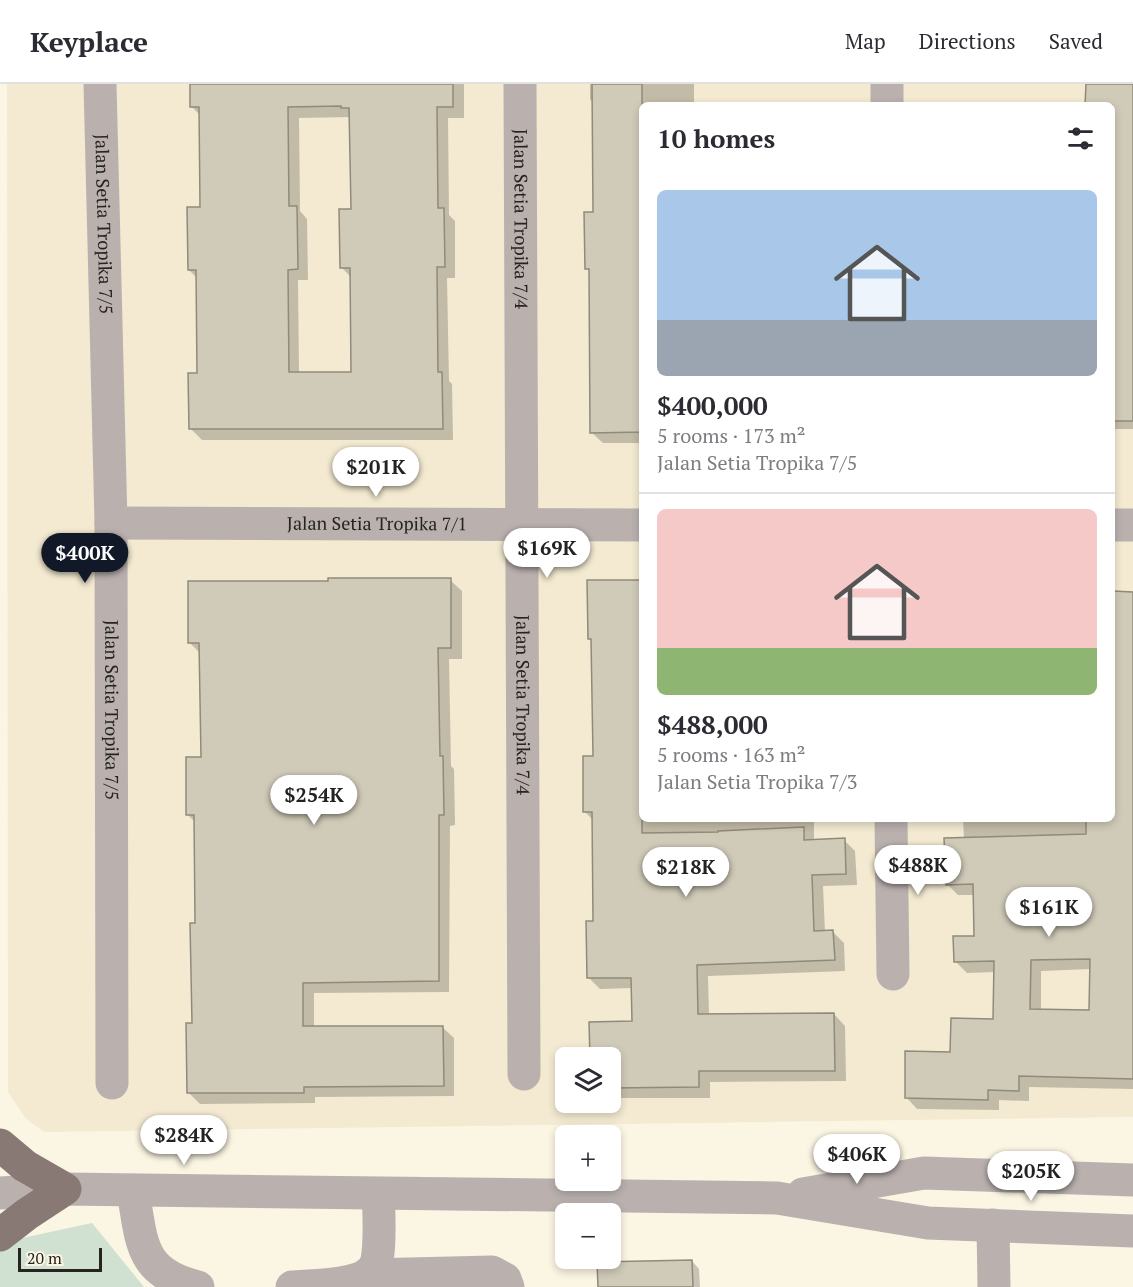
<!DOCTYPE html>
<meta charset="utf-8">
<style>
body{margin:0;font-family:"PT Serif",serif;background:#f7f7f7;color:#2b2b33;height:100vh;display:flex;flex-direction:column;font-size:22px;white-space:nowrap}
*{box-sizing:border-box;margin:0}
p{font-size:20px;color:#7c7c81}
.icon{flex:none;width:33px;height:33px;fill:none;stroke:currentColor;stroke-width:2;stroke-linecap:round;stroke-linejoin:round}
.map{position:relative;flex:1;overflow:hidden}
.panel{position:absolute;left:639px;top:18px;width:476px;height:720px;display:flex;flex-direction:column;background:#fff;border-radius:9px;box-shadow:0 3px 9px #0003}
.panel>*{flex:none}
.controls{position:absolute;left:555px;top:963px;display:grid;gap:12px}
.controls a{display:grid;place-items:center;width:66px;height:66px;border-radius:9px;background:#fff;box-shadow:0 3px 9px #0003;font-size:30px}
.scale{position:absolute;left:18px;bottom:15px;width:84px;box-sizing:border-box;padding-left:6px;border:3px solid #26241e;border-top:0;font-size:16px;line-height:21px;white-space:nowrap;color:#26241e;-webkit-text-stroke:4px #fbf5e3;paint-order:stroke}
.price{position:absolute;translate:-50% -51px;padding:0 14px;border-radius:21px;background:#fff;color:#222;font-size:20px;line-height:39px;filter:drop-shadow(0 2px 3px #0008)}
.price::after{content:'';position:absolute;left:50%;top:36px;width:18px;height:14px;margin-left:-9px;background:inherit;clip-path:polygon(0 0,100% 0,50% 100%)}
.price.active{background:#111827;color:#fff}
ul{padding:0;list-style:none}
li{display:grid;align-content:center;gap:12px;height:318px;padding:0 18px}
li+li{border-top:2px solid #e1e1e2}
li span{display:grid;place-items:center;height:186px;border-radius:9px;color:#555}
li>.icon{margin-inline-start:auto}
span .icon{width:108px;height:108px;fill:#fffc;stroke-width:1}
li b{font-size:26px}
h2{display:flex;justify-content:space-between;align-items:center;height:72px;padding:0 18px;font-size:26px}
header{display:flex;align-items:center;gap:36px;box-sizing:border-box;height:84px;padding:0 30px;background:#fff;border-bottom:2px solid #e1e1e2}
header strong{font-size:28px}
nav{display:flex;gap:33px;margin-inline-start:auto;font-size:21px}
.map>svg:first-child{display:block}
</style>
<header>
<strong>Keyplace</strong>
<nav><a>Map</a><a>Directions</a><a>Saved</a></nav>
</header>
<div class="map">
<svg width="1133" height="1203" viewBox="0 0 1133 1203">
<rect width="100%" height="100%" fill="#fbf5e3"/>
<path fill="#f3ead1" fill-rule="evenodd" d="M7,0H1133V1033L44,1048L26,1035L8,1008ZM642,21H1112V735H642ZM566,974H610V1018H566Z"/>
<polygon fill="#d0e1d1" points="92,1139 144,1203 0,1203 0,1164 13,1156"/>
<g fill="#0003" fill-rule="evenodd">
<path d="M191,0H464V34H448L449,131L455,137V194H447L449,297L452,300L453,356H202L190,344L199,290L197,194L189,186L202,124L201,32L192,23ZM351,33L353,126L341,183L351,193L352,290H299L298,196H308L307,135L300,127L299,34Z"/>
<polygon points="590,0 694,0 694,21 642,21 642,359 603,359 591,348 591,189 587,184 595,129 593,19 590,15"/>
<polygon points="1087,0 1133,0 1133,345 1112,345 1112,21 1087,21"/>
<polygon points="450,496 462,507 462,575 449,575 451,682 454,685 455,741 450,742 449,908 314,909 314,944 442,943 454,954 454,1012 315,1013 315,1019 200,1020 189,1009 193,940 196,840 195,738 188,731 203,674 201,570 190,559 330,499"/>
<polygon points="642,497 642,735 814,735 814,757 844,756 855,767 857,801 823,802 825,848 833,848 844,859 845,887 708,892 709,931 834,930 845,942 846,997 710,998 710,1014 610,1014 610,974 634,939 633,904 600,905 588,893 595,839 593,736 585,728 594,673 593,558 589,555"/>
<path d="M1112,509H1133V1005L1029,1003V1017L999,1016V1026L917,1025L906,1013L952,969L995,937V888L967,889L956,878L976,853L975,811H958L947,800L964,755L963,735H1112ZM1091,885V927L1041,926V887Z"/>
<polygon points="692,1177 699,1185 700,1203 600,1203"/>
</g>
<g fill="#d0cab8" stroke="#908a7a" stroke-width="1.5" fill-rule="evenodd">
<path d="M190,0H453V23H437L438,124H444L445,183H437L438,288H442L443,345H189L188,289H197L196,186H188L187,123H200L199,23H190ZM341,22V24H349L351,125H339L340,184H350L351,288H289L288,186L298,185L297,122H289L288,23Z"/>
<polygon points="592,0 642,0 642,348 590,349 589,185 585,185 584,128 593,128"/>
<polygon points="1086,0 1133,0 1133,337 1112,337 1112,21 1085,21"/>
<polygon points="328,494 451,494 451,564 438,564 440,672 443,672 444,731 439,731 439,897 303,899 303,942 443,942 444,1002 304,1003 304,1009 187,1009 186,939 192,939 190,839 195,839 194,731 186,731 186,673 201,673 199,559 188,559 188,497 328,497"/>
<polygon points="587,496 642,496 642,749 718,748 718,747 804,743 804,756 845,754 846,790 812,791 814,847 833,846 835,876 697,881 698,930 834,929 835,987 699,987 699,1003 610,1004 610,974 590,974 589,938 632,937 631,894 587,894 586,837 593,837 592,728 583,728 583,672 593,672 591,555 588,555"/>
<path d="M1112,507L1133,508V995L1019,992V1007L988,1006V1016L905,1014V967L950,968L951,934L993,935L994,877L954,878L953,852H974L973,800L946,801L944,754L1086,750V735H1112ZM1090,875L1089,926L1030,925L1031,876Z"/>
<polygon points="692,1176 693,1203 598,1203 597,1178"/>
</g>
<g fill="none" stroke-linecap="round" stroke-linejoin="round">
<g stroke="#bab1af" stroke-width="33">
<path id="s1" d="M100,0L111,439L112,999"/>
<path id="s2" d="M520,0L524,990"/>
<polyline points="887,21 887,0"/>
<path id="s3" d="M111,439L642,441"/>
<polyline points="1112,441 1133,441"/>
<polyline points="891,735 893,890"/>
<path d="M133,1107C142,1158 139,1189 198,1203"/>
<polyline points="0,1109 65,1105 777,1114 928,1139 1133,1147"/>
<polyline points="803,1110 924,1089 1133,1096"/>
<polyline points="993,1141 994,1203"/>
<polyline points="368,1191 492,1188 505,1195 508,1203"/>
<path d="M292,1203C314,1201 372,1203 377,1176C381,1155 378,1131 379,1110"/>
</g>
<polyline stroke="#897975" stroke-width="33" points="0,1061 25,1082 65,1105 27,1130 0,1151"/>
</g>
<g text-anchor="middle" stroke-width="6" stroke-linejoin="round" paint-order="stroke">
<g font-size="18" fill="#26241e" stroke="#fbf5e3">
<text dy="6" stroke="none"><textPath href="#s2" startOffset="135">Jalan Setia Tropika 7/4</textPath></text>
<text dy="6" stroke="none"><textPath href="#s1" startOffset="140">Jalan Setia Tropika 7/5</textPath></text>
<text dy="6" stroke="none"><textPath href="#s3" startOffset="266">Jalan Setia Tropika 7/1</textPath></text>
<text dy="6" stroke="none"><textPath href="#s2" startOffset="621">Jalan Setia Tropika 7/4</textPath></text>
<text dy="6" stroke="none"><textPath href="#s1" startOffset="626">Jalan Setia Tropika 7/5</textPath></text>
</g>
</g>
</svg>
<div class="controls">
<a><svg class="icon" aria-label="layers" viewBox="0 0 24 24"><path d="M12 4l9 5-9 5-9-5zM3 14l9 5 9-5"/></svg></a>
<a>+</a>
<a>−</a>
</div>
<div class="scale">20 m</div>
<b class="price" style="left:376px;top:414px">$201K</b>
<b class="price" style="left:547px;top:495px">$169K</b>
<b class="price active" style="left:85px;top:500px">$400K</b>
<b class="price" style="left:314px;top:742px">$254K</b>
<b class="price" style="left:918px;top:812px">$488K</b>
<b class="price" style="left:686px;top:814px">$218K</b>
<b class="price" style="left:1049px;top:854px">$161K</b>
<b class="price" style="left:184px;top:1082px">$284K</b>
<b class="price" style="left:857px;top:1101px">$406K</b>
<b class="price" style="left:1031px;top:1118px">$205K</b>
<section class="panel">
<h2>10 homes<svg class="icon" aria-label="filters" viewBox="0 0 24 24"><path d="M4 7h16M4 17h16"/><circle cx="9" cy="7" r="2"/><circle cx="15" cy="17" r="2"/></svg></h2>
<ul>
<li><span style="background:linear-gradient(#a9c7e8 70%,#9aa5b1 0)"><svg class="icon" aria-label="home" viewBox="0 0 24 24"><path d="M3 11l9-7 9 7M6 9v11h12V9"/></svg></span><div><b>$400,000</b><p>5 rooms · 173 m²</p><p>Jalan Setia Tropika 7/5</p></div></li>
<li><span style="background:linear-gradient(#f6c9c9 75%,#8fb573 0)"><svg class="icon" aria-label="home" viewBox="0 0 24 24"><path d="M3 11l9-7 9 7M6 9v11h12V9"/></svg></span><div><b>$488,000</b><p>5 rooms · 163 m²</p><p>Jalan Setia Tropika 7/3</p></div></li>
</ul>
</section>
</div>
